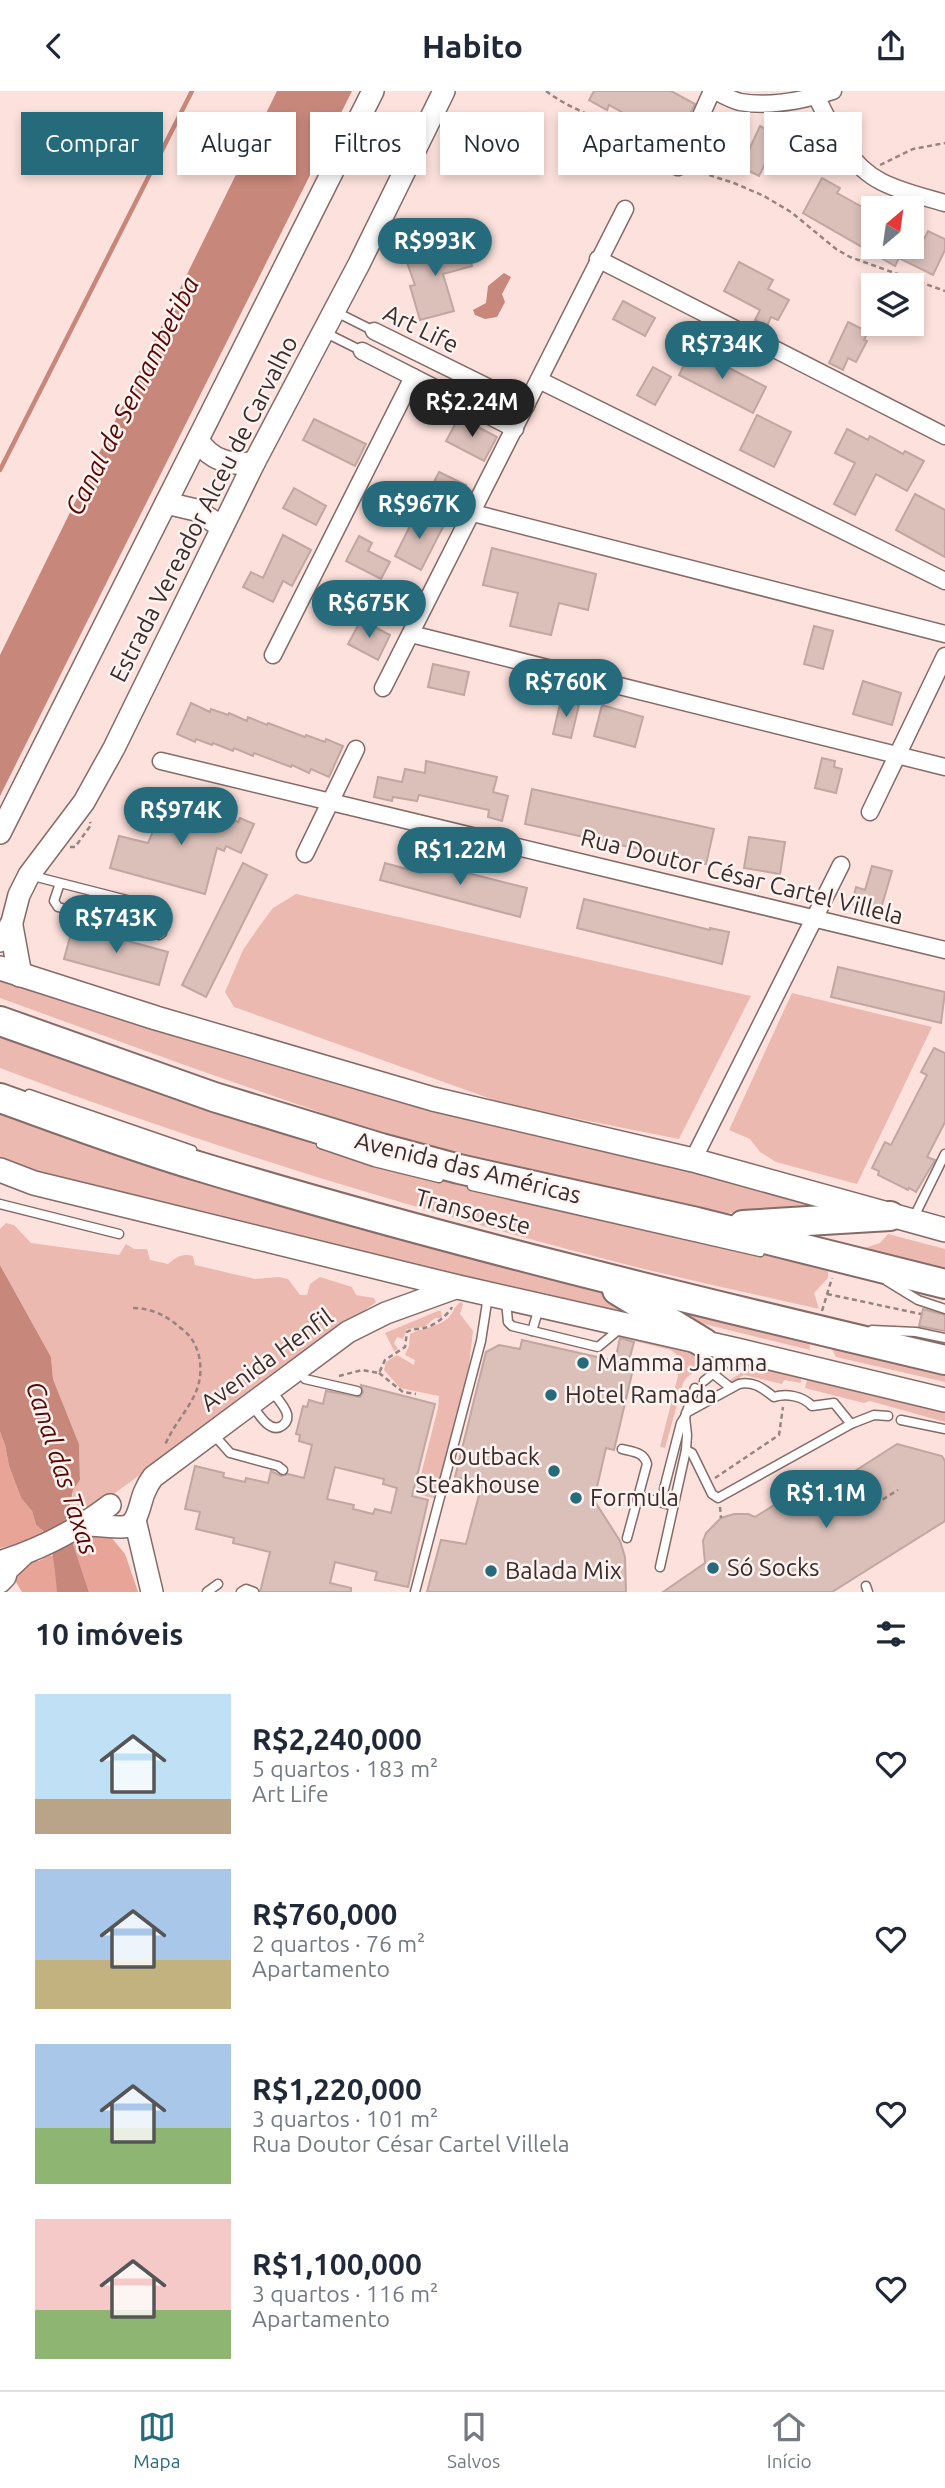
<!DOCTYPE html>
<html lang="pt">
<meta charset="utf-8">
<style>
body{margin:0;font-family:Ubuntu,sans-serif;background:#f6f6f7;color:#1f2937;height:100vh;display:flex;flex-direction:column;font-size:26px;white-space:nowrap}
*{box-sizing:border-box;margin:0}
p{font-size:23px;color:#747a83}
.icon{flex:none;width:38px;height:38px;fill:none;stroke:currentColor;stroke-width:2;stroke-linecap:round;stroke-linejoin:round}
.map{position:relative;height:1501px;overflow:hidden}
.details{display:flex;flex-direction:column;background:#fff;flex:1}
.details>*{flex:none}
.banner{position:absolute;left:21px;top:21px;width:903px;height:63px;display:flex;gap:14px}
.needle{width:46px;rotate:29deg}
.controls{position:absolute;left:861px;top:105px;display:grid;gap:14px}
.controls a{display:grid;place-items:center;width:63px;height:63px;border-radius:0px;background:#fff;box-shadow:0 4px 10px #0003;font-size:35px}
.price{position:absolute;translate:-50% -60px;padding:0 16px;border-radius:24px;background:#266b7b;color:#fff;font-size:23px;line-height:46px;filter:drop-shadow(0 2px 4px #0008)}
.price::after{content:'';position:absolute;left:50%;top:42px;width:21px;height:16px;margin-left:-10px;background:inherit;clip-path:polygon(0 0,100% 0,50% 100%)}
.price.selected{background:#222;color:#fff}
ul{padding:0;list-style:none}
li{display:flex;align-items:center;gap:21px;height:175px;padding:0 35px}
li span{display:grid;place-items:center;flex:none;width:196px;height:140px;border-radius:0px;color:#555}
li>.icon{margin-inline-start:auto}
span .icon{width:84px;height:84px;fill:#fffc;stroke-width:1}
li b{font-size:30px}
h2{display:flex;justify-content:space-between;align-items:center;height:84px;padding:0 35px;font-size:30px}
.tag{padding:0 24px;border-radius:0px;background:#fff;box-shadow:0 4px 10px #0003;font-size:24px;line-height:63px}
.tag.selected{background:#266b7b;color:#fff}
header{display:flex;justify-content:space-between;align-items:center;height:91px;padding:0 35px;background:#fff;font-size:32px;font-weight:700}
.menu{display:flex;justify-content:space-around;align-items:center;height:98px;border-top:2px solid #e0e1e3;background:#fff;font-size:19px;color:#747a83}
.menu a{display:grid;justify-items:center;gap:4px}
.menu .selected{color:#266b7b}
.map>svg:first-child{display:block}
</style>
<header><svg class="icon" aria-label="back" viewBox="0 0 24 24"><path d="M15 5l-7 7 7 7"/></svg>Habito<svg class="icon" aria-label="share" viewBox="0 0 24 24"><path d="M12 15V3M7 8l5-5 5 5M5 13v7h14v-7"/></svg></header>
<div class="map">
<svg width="945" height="1501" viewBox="0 0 945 1501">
<rect width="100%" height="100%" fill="#fde1dc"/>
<g fill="#ecb9b0">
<polygon points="296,803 751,905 679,1048 508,1014 234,916 225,901 243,859 258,837 273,817"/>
<polygon points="0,880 693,1081 841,1119 727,1122 444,1060 325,1023 190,976 0,907"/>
<polygon points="792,902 932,936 857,1093 776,1071 760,1061 750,1048 729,1039"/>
<path d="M0,946L370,1073L828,1179V1187L814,1202L819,1218C755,1203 691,1190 628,1174C415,1119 205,1055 0,977Z"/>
<polygon points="0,1011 604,1197 646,1228 78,1093 0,1068"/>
<path d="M6,1132L14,1134L31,1152L119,1164L126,1153L134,1158H147L150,1169L168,1173C177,1166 181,1162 193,1165L195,1174L255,1188L279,1186L288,1188L300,1204H307L310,1193L320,1186L352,1196L356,1204L374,1207L376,1211L96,1416L64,1430L72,1410L73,1399L80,1389L79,1353L53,1288L51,1266L0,1174V1138Z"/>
<polygon points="888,1143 945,1158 945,1183 852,1161 880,1152"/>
<path d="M461,1211L463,1213L460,1223L473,1240L467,1291L437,1408L416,1403L438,1317L439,1305L400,1297L384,1279L386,1271L397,1264L414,1274L415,1269L405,1264L409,1255L410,1243C421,1237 436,1237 447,1228C454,1223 453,1215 461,1211Z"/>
<polygon points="661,1214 809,1248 810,1259 688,1229"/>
<polygon points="438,1220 441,1220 442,1227 435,1227 424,1236 407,1238 403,1248 397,1246 394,1252 398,1258 394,1260 385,1242"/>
<polygon points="623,1245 721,1268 697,1279 687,1286 683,1292 665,1357 660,1356 678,1285 678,1265 671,1259 622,1247"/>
<polygon points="829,1253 945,1273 945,1291 836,1266"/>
<polygon points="751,1275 801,1288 801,1292 784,1289 782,1293 744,1284 733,1291 729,1290"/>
<polygon points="807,1289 945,1322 945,1331 870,1310 864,1312 805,1297"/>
</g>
<g fill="#e7a497">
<polygon points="0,1341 5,1354 9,1375 21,1407 32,1420 36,1434 41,1437 43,1442 25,1451 0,1457"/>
<polygon points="83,1443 111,1446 125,1463 138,1501 89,1501 71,1450"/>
<polygon points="50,1464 55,1466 57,1501 22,1501 13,1486 30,1469 39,1470"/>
</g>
<g fill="#c8877b">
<polygon points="277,0 352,0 0,705 0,564"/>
<polygon points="504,182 511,186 502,203 505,211 497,226 485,228 475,224 473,219 486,212 488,195"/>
<path d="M0,1174L51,1266L53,1288L79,1353L80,1389L73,1399L68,1424L65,1430L89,1501H57C55,1482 54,1444 36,1434L32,1420L21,1407L9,1375L5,1354L0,1341Z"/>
</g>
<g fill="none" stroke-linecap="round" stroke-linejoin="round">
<polyline stroke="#c8877b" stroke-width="4.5" points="0,379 192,0"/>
</g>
<g fill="#dbc0ba" stroke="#c1a6a1" stroke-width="2" fill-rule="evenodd">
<polygon points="594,0 671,0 695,13 675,51 609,14 607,19 589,9"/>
<polygon points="760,35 779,45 759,85 741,76"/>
<polygon points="822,87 840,97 837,102 873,122 873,156 912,156 912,143 923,150 928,140 945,148 945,159 933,184 899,167 895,175 803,122"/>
<polygon points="466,153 472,175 443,183 454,220 420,229 410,195 415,194 405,166 433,156 435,161"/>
<polygon points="739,171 773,189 768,198 789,209 778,229 771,226 767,235 755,229 760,219 724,200"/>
<polygon points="623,210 655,227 645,245 613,228"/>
<polygon points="848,231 868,241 864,249 867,250 856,271 848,267 843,279 829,272"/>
<polygon points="692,258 766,296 753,322 679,284"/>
<polygon points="653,276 671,286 655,314 637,304"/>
<polygon points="757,324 791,341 774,376 740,359"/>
<polygon points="459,326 497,346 484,370 446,350"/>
<polygon points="314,328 366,353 355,375 303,349"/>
<polygon points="847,338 868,349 870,345 903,363 905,360 924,370 907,400 876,383 855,424 834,413 855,372 835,362"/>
<polygon points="439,381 466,394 458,410 431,397"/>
<polygon points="294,397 326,415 316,434 283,417"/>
<polygon points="915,403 945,419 945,466 896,439"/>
<polygon points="417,421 444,434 421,479 395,465"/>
<polygon points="283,444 311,459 292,495 283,490 273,511 243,496 251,481 263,487"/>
<polygon points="359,445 372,452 368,460 390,471 381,488 346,470"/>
<polygon points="492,457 596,483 588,519 559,512 551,544 510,535 518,502 483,494"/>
<polygon points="361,529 390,544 378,569 348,553"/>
<polygon points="814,535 833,540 823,578 804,573"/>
<polygon points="433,573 469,581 464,604 428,596"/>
<polygon points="863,590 901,602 892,634 853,623"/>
<polygon points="561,609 579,614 571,647 553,643"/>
<polygon points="191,612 210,621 211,618 228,624 229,622 247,630 248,626 267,634 268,632 305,646 306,644 325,651 326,648 343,655 329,686 311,678 309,682 292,674 291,676 254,662 253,665 234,657 233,660 213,652 212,654 196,648 195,651 177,643"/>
<polygon points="602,614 643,626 635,656 594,645"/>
<polygon points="822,667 835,670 834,676 842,678 836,702 815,697"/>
<polygon points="426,670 497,686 493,701 508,705 502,730 488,726 489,719 419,704 417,710 393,706 392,710 374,706 378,686 402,691 405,678 425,682"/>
<polygon points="532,698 714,738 706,773 525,733"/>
<polygon points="167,708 222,728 223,725 238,731 240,727 254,733 241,762 226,755 224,760 217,757 205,803 110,777 119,745 148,752"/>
<polygon points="749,746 785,751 780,783 744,777"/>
<polygon points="424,771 527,797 520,826 380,789 385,772 421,782"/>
<polygon points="243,772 267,784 206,906 182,894"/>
<polygon points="872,775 892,780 880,821 852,813 856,796 865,799"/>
<polygon points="584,808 710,839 710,837 729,841 722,873 577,837"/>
<polygon points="73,835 168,861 159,894 64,868"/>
<polygon points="838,876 945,901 941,932 831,906"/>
<polygon points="934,957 945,962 945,1031 927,1066 935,1069 916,1101 909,1097 908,1099 878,1084 879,1080 872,1077 885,1051 891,1054 927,984 921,981"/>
<polygon points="923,1218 945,1224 945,1240 919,1235"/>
<polygon points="620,1247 634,1251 628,1273 634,1274 614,1359 606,1357 594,1409 620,1450 625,1466 626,1501 427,1501 441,1449 466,1453 482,1393 455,1386 486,1261 499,1254 520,1258 522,1249 615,1270"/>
<path d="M361,1294L435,1313L412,1405L428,1409L408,1496L375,1489L377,1481L335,1471L330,1492L351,1497V1501H260L270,1461L233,1452L234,1447L196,1438L200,1421L185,1418L195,1375L224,1382L223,1386L245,1391L246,1387L268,1392L271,1380L281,1385L288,1383L304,1387L312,1354L299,1350L300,1344L296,1343L303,1315L307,1316L309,1309L323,1313L326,1300L360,1306L363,1301ZM335,1376L384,1388L383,1393L397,1397L391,1422L375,1418L373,1423L353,1418L354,1414L327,1408Z"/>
<polygon points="897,1353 942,1365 945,1370 945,1430 832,1501 663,1501 705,1472 703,1450 706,1442 721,1427 734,1423 748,1423 755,1426 808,1393 816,1405"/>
</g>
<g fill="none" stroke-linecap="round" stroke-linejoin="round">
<g stroke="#846b67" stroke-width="11">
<g id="service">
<polyline points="336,221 374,240"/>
<polyline points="326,242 362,260"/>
<polyline points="33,785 162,818 165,822 162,842 159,844 58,816 54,810 60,792"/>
<polyline points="29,1003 192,1059"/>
<polyline points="321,1053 374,1071 439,1087"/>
<polyline points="472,1095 760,1161"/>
<polyline points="0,1113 119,1143"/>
<polyline points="913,1128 945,1063"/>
<polyline points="887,1190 918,1209 945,1218"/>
<polyline points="506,1210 508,1231 512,1235 598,1256 622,1236"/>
<polyline points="872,1239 916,1241 945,1247"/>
<polyline points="532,1240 539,1217"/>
<polyline points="299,1279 305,1288 357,1300"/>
<polyline points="712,1282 731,1297"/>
<polyline points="704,1290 737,1263"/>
<path d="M253,1315C259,1324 271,1344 283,1334C287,1331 288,1328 287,1323C285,1315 276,1306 271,1299"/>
<path d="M686,1322L739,1293C754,1290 762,1297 774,1306C786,1302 803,1305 812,1315L834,1312L851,1333"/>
<polyline points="901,1329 945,1338"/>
<polyline points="214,1344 230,1362 278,1375 283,1379"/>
<path d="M622,1358C633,1361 644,1361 647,1373L627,1447"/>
<polyline points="686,1359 692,1362 712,1403 718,1407 851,1333 874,1324 888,1325"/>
<polyline points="664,1398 681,1332 685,1326"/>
<polyline points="639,1405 673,1415"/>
<polyline points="660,1476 686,1359 687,1344 685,1326 695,1297"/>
<polyline points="866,1495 868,1501"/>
<polyline points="207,1501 218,1493"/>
<polyline points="241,1501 246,1498 254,1501"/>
<polyline points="415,1501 481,1250 488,1205"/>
</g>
</g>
<g stroke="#846b67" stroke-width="19">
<g id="minor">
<path d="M715,0C723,4 732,9 740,11C769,16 805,9 833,0"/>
<path d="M816,0V5C832,37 849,75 882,91C902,101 924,106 945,112"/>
<polyline points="678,76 712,0"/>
<polyline points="598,168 945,345"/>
<polyline points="374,240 526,315"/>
<polyline points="362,260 515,338"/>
<polyline points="539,289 945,490"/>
<polyline points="473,422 945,543"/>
<polyline points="411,543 945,676"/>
<polyline points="273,564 413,286"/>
<polyline points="383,597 625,118"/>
<polyline points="161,670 945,859"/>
<polyline points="870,721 945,565"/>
<polyline points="305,763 356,658"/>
<polyline points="693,1069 841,774"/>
</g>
</g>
<g stroke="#846b67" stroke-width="24">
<g id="tertiary">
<path d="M198,349C211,370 230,374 254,372"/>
<polyline points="166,412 196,419 222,436"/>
<polyline points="0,742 373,0"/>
<polyline points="0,850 11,835 19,804 29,784 84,711 114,657 254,372 359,173 444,0"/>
<polyline points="135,1429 152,1501"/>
<path d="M83,1434C96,1434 110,1436 122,1436C139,1436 139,1412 145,1400C147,1395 150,1390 153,1386L348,1241L386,1222L458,1196"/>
<path d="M2,1470C41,1458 77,1439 110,1414"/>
<polyline points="0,1491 5,1486 7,1479 23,1464"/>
</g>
</g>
<g stroke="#846b67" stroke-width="26">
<g id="secondary">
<polyline points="11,835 20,884"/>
<polyline points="0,877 156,927 433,1008 693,1069 945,1139"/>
<polyline points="0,1079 34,1092 124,1114 458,1196 741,1260 945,1309"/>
</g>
</g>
<g stroke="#846b67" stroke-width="32">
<g id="trunk">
<polyline points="0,930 214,1006 381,1057 459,1078 697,1131 945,1193"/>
<path d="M0,1007C67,1031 133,1056 201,1076C446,1150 695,1210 945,1269"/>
<polyline points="743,1134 890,1125"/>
<polyline points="617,1199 704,1252"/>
</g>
</g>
<g stroke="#978481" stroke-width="2.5" stroke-dasharray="5 3.5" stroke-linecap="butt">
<path d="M546,0C583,28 630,34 666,63"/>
<polyline points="880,74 913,58 945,52"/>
<polyline points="693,79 734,92 764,105 791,121 836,158 850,166 945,200"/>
<polyline points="70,756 75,756 91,734 90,731"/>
<polyline points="827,1203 921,1223"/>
<path d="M133,1217C152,1217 167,1225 182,1238C191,1245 196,1253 199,1265C207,1305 179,1321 165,1354"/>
<polyline points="822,1220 832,1187"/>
<polyline points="379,1282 403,1301 416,1303"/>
<path d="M339,1285L362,1279L379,1282L385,1269L405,1256L407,1241C413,1237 417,1239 424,1237C434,1235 447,1225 452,1216"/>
<polyline points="715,1387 779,1344 783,1316"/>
<polyline points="720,1416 721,1427"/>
<polyline points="861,1422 898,1399"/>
</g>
<use href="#service" stroke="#fff" stroke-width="8"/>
<use href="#minor" stroke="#fff" stroke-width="16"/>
<use href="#tertiary" stroke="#fff" stroke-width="21"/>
<use href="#secondary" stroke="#fff" stroke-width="23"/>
<use href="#trunk" stroke="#fff" stroke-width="28"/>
</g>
<g fill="#266b7b" stroke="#fef3f0" stroke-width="2.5">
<circle cx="583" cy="1272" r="7"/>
<circle cx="551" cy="1304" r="7"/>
<circle cx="554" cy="1380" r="7"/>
<circle cx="576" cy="1407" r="7"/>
<circle cx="713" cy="1477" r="7"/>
<circle cx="491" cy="1480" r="7"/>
</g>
<g text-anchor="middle" stroke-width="5" stroke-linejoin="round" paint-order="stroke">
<g font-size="24" fill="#382d2b" stroke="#fef3f0">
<text transform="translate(421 238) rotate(26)" y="8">Art Life</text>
<text transform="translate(204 418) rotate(-63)" y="8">Estrada Vereador Alceu de Carvalho</text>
<text transform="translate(742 786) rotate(14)" y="8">Rua Doutor César Cartel Villela</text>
<text transform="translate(468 1077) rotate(14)" y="8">Avenida das Américas</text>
<text transform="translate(473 1121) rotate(15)" y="8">Transoeste</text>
<text transform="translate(267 1269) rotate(-36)" y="8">Avenida Henfil</text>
</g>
<g font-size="24" fill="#382d2b" stroke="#fef3f0" text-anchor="start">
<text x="597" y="1280">Mamma Jamma</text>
<text x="565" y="1312">Hotel Ramada</text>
<text x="540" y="1374" text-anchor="end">Outback<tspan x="540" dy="28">Steakhouse</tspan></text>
<text x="590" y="1415">Formula</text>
<text x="727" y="1485">Só Socks</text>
<text x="505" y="1488">Balada Mix</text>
</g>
<g font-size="26" font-style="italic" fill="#570701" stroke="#fef3f0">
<text transform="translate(132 305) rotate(-63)" y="9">Canal de Sernambetiba</text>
<text transform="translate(62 1377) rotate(72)" y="9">Canal das Taxas</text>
</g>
</g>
</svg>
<div class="controls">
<a><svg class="needle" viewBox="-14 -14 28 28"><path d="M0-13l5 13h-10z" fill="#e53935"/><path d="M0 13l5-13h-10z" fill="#747a83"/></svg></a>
<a><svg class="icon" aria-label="layers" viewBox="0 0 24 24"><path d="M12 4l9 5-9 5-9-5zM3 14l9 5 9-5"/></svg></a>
</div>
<b class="price" style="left:435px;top:187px">R$993K</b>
<b class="price" style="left:722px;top:290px">R$734K</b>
<b class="price selected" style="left:472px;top:348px">R$2.24M</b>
<b class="price" style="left:419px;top:450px">R$967K</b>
<b class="price" style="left:369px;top:549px">R$675K</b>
<b class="price" style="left:566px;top:628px">R$760K</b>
<b class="price" style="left:181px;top:756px">R$974K</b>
<b class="price" style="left:460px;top:796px">R$1.22M</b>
<b class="price" style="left:116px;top:864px">R$743K</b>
<b class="price" style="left:826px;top:1439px">R$1.1M</b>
<div class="banner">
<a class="tag selected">Comprar</a>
<a class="tag">Alugar</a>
<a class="tag">Filtros</a>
<a class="tag">Novo</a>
<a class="tag">Apartamento</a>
<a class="tag">Casa</a>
</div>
</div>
<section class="details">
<h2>10 imóveis<svg class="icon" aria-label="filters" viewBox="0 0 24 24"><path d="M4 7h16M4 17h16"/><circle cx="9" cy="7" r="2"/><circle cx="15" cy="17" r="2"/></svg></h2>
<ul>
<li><span style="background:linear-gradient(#bfe0f5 75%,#b9a48a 0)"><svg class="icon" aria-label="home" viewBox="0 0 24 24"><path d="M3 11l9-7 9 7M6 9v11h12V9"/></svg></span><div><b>R$2,240,000</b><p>5 quartos · 183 m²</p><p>Art Life</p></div><svg class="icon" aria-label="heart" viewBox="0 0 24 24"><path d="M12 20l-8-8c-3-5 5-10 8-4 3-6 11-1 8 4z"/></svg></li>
<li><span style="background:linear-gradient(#a9c7e8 65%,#c2b280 0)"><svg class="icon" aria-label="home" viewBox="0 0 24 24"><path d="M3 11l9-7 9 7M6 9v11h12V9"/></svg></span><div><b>R$760,000</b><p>2 quartos · 76 m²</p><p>Apartamento</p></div><svg class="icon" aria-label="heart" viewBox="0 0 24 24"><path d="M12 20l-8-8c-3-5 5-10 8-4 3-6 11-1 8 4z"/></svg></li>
<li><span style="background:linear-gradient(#a9c7e8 60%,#8fb573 0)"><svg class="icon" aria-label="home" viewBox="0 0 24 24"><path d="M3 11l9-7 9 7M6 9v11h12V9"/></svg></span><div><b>R$1,220,000</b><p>3 quartos · 101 m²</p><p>Rua Doutor César Cartel Villela</p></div><svg class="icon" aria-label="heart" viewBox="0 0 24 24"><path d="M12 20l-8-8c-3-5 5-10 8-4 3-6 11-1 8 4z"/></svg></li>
<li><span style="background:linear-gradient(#f6c9c9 65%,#8fb573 0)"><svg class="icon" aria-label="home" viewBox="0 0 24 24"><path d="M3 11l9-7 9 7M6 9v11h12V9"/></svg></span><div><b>R$1,100,000</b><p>3 quartos · 116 m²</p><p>Apartamento</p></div><svg class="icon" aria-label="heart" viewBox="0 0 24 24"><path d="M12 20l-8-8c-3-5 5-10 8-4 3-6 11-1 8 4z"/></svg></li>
</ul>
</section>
<nav class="menu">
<a class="selected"><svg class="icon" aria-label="map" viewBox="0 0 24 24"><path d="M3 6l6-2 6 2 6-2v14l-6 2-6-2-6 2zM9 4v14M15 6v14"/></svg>Mapa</a>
<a><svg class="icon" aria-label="saved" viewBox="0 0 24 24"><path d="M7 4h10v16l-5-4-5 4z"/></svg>Salvos</a>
<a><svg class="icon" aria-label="home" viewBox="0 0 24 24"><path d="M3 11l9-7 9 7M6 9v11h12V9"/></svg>Início</a>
</nav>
